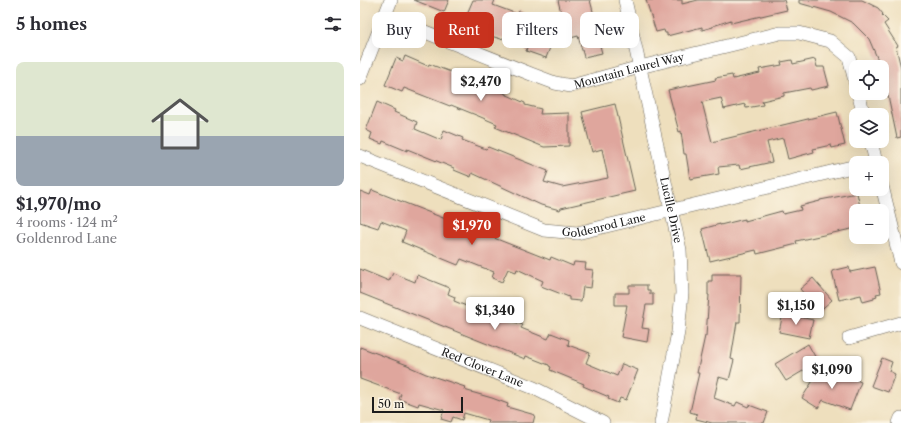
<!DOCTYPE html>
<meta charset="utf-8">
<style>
body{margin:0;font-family:"Libre Caslon Text",serif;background:#f7f7f7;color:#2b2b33;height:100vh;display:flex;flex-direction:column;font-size:15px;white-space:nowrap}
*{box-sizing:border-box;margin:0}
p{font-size:13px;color:#7c7c81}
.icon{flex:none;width:22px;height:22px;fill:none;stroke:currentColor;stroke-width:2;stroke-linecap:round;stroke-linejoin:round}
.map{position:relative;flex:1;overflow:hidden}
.details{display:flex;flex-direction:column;background:#fff;width:360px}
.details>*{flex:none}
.top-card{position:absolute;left:12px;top:12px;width:380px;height:36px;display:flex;gap:8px}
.tools{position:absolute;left:489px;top:60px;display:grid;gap:8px}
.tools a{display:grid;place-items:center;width:40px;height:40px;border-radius:8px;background:#fff;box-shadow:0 4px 16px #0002;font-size:20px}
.scale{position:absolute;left:12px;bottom:10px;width:91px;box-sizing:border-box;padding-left:4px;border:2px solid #1c1c1c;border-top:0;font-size:11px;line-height:14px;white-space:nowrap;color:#1c1c1c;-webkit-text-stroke:3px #fcf5e5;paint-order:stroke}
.price{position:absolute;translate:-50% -34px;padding:0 9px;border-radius:4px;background:#fff;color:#222;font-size:13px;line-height:26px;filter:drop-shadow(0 1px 2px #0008)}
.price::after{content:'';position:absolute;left:50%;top:24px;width:12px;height:9px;margin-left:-6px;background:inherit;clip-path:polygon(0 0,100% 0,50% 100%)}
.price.active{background:#c8321e;color:#fff}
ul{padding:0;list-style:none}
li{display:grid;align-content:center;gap:8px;height:212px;padding:0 16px}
li span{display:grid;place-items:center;height:124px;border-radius:8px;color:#555}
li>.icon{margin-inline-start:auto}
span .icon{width:72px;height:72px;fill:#fffc;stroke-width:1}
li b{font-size:17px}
h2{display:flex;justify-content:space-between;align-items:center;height:48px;padding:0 16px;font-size:17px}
.pill{padding:0 14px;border-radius:8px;background:#fff;box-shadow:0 4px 16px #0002;font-size:14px;line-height:36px}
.pill.active{background:#c8321e;color:#fff}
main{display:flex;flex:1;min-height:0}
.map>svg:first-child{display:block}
</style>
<main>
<section class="details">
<h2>5 homes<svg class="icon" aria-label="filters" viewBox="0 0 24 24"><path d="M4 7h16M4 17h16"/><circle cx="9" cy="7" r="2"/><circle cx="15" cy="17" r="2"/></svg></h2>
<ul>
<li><span style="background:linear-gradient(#dfe7d0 60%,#9aa5b1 0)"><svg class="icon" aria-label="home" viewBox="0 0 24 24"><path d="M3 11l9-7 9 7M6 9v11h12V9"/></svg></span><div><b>$1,970/mo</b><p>4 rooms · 124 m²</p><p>Goldenrod Lane</p></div></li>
</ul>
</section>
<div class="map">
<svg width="541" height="423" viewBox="0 0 541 423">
<rect width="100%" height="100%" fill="#fcf5e5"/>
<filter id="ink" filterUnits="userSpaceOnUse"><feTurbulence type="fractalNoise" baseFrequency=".025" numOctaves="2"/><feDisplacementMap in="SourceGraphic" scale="8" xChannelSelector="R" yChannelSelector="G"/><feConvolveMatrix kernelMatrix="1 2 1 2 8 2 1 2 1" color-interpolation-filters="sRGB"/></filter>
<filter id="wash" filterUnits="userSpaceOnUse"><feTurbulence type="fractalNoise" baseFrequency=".012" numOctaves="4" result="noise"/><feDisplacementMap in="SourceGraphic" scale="16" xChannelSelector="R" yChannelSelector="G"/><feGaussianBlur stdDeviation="0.9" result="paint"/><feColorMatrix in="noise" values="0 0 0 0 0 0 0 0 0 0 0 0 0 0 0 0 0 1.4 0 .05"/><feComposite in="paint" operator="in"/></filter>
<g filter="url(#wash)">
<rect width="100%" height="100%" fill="#eedfbd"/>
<g id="blocks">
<g fill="#dfa69d">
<polygon points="54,0 89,0 84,12"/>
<polygon points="113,0 135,0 133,5 157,14 159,11 177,18 175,23 190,28 185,44 191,45 186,58 166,51 167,48 142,38 141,39 124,34 125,32 103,23"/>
<polygon points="198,0 230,0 242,46 240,46 242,53 224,57 218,36 207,39"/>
<polygon points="286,0 322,0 322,4 338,0 424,0 427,10 371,23 371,20 353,26 353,27 342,30 342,27 307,36 307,33 305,33 304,30 296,32"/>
<polygon points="439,0 502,0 518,8 523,14 522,15 528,21 524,24 538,46 536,47 541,68 541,137 537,138 522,67 521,67 509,39 493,23 471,12 439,3"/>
<polygon points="45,56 68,66 69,64 91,72 145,93 145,94 165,103 165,105 181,109 180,114 209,113 209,146 184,147 135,127 137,124 116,115 91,105 90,106 44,88 42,92 25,85 36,58 43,61"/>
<polygon points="455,59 457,67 464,67 469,86 451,90 450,88 424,93 424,96 402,101 403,105 386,108 385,104 364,109 361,98 342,102 352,142 477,112 485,145 472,148 471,145 453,149 454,152 428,159 423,138 407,142 412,162 380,169 379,165 358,167 359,174 330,179 326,154 324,154 321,131 319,132 308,90 356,80 355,78 372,75 373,79 400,73 399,69 422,65 421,62 432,60 433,64"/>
<polygon points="17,102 35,110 34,112 57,122 55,129 81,140 84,130 103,138 102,140 126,149 128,147 188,171 184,182 202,187 248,178 242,149 232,152 222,112 255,104 275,191 201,208 200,210 181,205 112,173 111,177 94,170 94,168 47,149 47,151 23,141 22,144 10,139 12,133 6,130"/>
<polygon points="12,190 190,260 191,257 213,266 214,262 226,263 225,269 233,270 231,288 223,287 221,301 209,300 209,297 181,286 183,281 157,269 156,272 148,269 142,282 132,278 134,272 101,259 98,265 42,242 46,231 21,221 18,228 0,222 0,191 10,195"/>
<polygon points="497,193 501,211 496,211 496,228 436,241 437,244 397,254 396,250 350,261 342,229 360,224 360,225 385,219 385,221 422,211 423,214 441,210 440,206 460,201 460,200"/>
<polygon points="489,267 490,272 515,267 521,293 516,294 517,296 514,297 514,299 503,302 501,295 479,300 472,271"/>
<polygon points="0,269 29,281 33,273 55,282 57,275 90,288 88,294 95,297 94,301 121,312 125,302 137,307 134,314 163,325 161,328 188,339 191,333 209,340 208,345 230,353 226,363 257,376 262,364 278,370 266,400 260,398 258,403 248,399 249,397 223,386 224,384 190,370 191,367 189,366 189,365 166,356 165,359 0,293"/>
<polygon points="352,274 381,274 380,322 377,322 371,359 374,360 369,380 359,377 354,398 375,406 377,402 388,407 389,405 408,412 404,423 352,423 336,419 337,414 330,412 339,373 337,373 345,336 346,336 349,295 348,295 348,281 352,281"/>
<polygon points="453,278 472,300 457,313 449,304 451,302 440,289"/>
<polygon points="269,285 287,285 287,290 290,290 290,294 293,294 293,305 286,305 282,328 289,329 287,342 261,337 267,305 255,305 255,293 269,293"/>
<polygon points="423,313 453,320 449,338 419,332"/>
<polygon points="448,344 458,362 426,381 415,364"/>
<polygon points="0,347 50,366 50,367 66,374 105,387 104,390 132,398 148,404 147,407 175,415 173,423 127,423 128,420 104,413 102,420 93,417 91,422 81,419 84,410 59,403 58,406 39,399 41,394 0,379"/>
<polygon points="522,358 532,362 529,371 535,374 528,392 511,386"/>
<polygon points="462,366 483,379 484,375 501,382 490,410 463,400 458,408 442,398"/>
</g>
</g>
</g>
<g filter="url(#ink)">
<use href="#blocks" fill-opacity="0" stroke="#666054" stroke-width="1"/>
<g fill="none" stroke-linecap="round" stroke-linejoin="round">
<g stroke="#666054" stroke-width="14">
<g id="minor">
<path id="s1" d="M265,0L320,250L322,293L318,332L301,423"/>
<path id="s2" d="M25,16L171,74L195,83L211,86L280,67L420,33H439L470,41L489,57L496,85"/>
<polyline points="0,79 31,0"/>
<polyline points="498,93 504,115"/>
<polyline points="511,141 516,163"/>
<path id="s3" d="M0,156L184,230L217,233L496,166"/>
<polyline points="522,186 541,263"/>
<path id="s4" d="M0,318L174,388L243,423"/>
<polyline points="489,338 541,323"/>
<polyline points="539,423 541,418"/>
</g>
</g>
<use href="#minor" stroke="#fff" stroke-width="13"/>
</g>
</g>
<g text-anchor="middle" stroke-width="3.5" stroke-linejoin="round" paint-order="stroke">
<g font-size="11" fill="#1c1c1c" stroke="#fcf5e5">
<text dy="4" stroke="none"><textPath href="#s2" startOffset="259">Mountain Laurel Way</textPath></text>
<text dy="4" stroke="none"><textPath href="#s1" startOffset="215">Lucille Drive</textPath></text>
<text dy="4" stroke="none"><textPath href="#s3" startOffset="259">Goldenrod Lane</textPath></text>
<text dy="4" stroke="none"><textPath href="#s4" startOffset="132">Red Clover Lane</textPath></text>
</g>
</g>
</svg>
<div class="tools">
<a><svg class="icon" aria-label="locate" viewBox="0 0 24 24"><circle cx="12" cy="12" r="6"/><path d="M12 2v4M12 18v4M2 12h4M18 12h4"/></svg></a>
<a><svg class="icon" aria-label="layers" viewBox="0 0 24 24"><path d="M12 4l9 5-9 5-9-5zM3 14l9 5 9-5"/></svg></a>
<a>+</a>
<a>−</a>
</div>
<div class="scale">50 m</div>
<b class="price" style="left:121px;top:102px">$2,470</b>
<b class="price active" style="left:112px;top:246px">$1,970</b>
<b class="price" style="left:436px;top:326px">$1,150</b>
<b class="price" style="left:135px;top:331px">$1,340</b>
<b class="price" style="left:472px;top:390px">$1,090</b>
<div class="top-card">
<a class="pill">Buy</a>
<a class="pill active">Rent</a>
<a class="pill">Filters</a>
<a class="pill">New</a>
</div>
</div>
</main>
